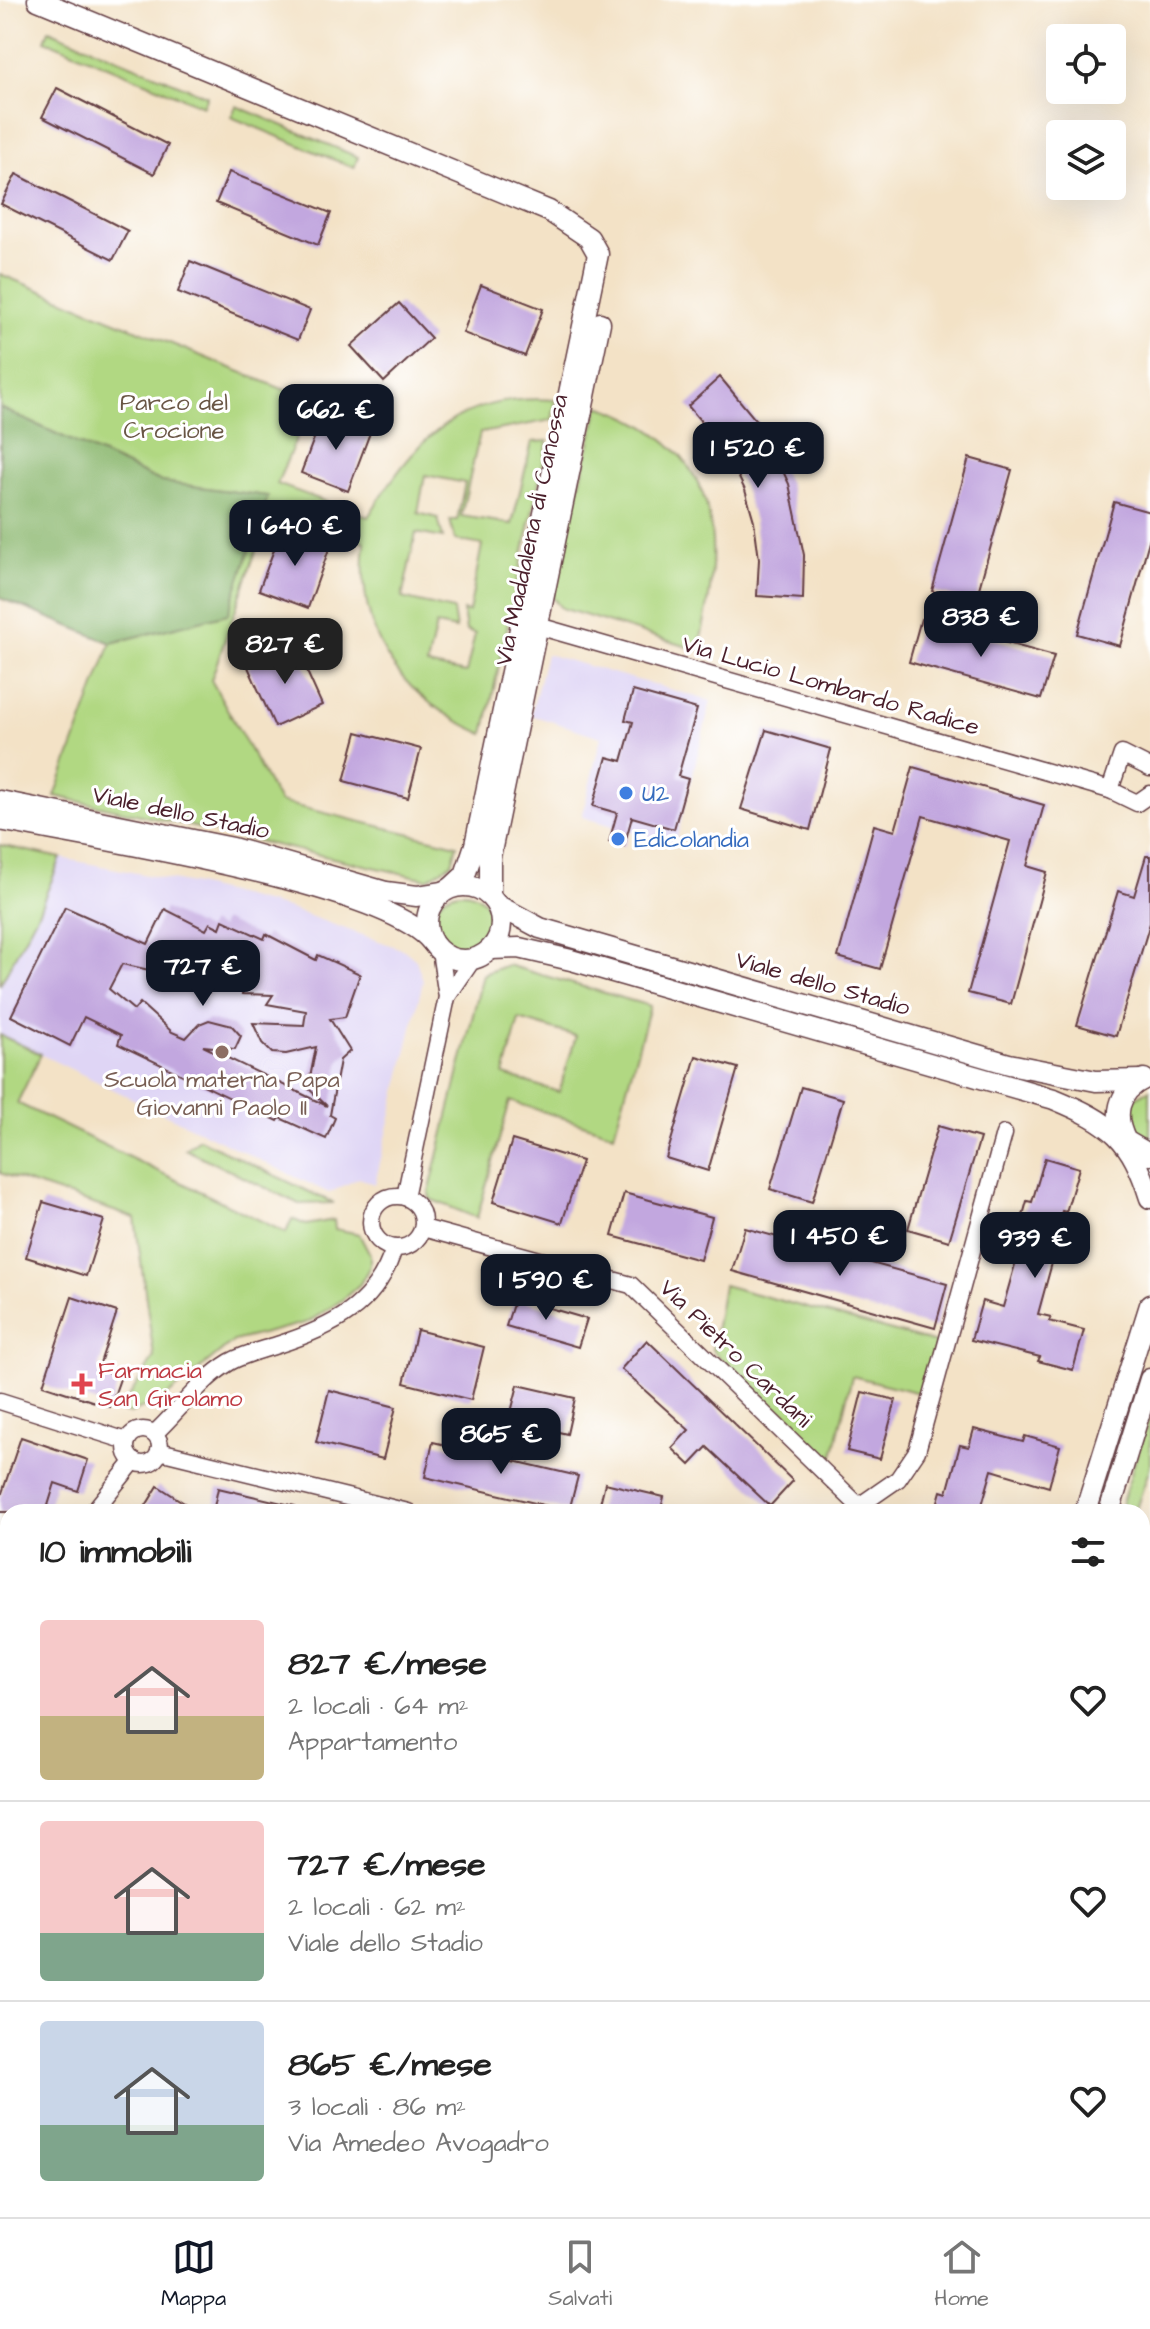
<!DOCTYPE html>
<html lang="it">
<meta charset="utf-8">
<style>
body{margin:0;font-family:"Architects Daughter",sans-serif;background:#f6f6f6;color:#222;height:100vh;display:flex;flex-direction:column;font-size:30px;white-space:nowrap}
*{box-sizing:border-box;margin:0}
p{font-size:26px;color:#767676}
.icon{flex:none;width:44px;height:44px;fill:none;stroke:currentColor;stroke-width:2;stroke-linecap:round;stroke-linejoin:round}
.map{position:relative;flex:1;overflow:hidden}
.drawer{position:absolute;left:0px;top:1504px;width:1150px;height:714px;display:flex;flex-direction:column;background:#fff;border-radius:24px 24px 0 0;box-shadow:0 8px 32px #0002}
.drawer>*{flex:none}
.controls{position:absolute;left:1046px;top:24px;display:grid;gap:16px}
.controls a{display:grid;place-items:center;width:80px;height:80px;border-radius:8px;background:#fff;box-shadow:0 8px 32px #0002;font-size:40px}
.price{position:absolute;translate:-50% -68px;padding:0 18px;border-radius:16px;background:#111827;color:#fff;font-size:26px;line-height:52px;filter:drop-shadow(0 2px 4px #0008)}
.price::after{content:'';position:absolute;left:50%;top:48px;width:24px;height:18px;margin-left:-12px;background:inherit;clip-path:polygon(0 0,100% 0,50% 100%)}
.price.on{background:#222;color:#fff}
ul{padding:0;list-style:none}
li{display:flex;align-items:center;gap:24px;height:200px;padding:0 40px}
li+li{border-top:2px solid #e0e0e0}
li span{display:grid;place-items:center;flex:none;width:224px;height:160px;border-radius:8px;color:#555}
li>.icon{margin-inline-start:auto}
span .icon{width:96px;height:96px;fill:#fffc;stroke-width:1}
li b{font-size:34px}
h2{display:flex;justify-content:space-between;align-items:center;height:96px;padding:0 40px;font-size:34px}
.dock{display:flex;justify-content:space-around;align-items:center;height:112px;border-top:2px solid #e0e0e0;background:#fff;font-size:22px;color:#767676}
.dock a{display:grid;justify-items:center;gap:4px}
.dock .on{color:#111827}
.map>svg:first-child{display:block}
</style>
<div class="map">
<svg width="1150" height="2217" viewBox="0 0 1150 2217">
<rect width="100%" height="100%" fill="#fff"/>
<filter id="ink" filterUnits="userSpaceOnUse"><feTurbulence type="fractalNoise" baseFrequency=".0125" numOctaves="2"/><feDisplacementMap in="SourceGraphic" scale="16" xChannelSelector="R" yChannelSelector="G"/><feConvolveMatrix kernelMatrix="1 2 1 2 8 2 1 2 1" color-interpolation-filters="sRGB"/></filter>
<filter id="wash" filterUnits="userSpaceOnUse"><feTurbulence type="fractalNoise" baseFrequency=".006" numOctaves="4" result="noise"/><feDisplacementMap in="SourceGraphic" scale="32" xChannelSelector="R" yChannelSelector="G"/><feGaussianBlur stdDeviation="1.8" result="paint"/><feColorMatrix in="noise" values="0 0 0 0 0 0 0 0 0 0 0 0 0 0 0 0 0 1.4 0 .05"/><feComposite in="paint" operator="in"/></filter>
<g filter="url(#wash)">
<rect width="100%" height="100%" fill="#f3e2c6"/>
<g fill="#dfd5f5">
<polygon points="546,654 711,701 675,845 582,817 601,737 531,715"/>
<polygon points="61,858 196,885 287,908 404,950 416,960 423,981 375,1184 359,1178 329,1193 0,1035 0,985 38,913"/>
</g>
<g fill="#b1d882" stroke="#7e7c56" stroke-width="2" fill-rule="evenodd">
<polygon points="49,30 207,96 203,106 45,40"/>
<polygon points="236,106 358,157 354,168 231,117"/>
<path d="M0,274L312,401L277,484L368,517C416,439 456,393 556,400L552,420L480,433L461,516L512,524L532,442L548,441L484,734C399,697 355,636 365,542L271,508L211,680L279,802L457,845L452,863L427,879L55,796L111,643L227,614L267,496L162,482L0,408ZM425,475L465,483L457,520H450L455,540L482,545L469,612L463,611L466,631L475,634L466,673L427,665L436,625L456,629L453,610L402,598L416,533L443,538L438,518L418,513Z"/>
<path d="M599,406C723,446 726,541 698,650L561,608L552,597Z"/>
<polygon points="0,845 61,858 38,913 0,985"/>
<circle cx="462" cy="922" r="30"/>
<path d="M507,965L650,1006L614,1134L510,1101L477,1218L430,1199L429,1193L483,974ZM519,1019L576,1036L559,1092L504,1075Z"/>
<polygon points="0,1035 41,1054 17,1103 286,1233 292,1219 306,1225 334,1220 335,1229 359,1234 370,1255 370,1266 360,1284 342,1300 308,1322 234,1341 165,1398 130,1414 120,1411 154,1357 135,1218 0,1173"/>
<polygon points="1150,1090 1150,1145 1137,1138 1128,1115 1135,1098"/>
<polygon points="199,1139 316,1195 334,1203 299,1204 185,1149"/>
<polygon points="723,1285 936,1343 923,1394 852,1376 831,1464 712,1350"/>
<polygon points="1150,1413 1150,1467 1135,1512 1119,1512"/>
<polygon points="1142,2022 1150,2024 1150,2217 1020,2217 1022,2210 1142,2210"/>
<polygon points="281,2210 562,2210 551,2217 287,2217"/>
</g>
<polygon fill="#8cb870" stroke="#6b6c4e" stroke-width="2" points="0,408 162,482 268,496 228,614 111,643 0,598"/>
<g id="blocks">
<g fill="#c2a7df" fill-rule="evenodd">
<polygon points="57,88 168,145 154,174 42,117"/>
<polygon points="229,172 331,213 318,245 216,203"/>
<polygon points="16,174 128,231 113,260 1,204"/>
<polygon points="190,261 310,310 298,340 178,292"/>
<polygon points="481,285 543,309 525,356 463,333"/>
<polygon points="399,303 431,338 384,382 351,346"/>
<polygon points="720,377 764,430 789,484 804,555 803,599 757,596 759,559 754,521 745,490 726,451 688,406"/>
<polygon points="324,412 371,430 348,491 301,473"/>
<polygon points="969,458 1012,470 975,603 932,591"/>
<polygon points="1114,502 1150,512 1150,537 1120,646 1077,634"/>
<polygon points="282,528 330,546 308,608 259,590"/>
<polygon points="921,619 1054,656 1041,699 909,662"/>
<polygon points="295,645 322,705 275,727 248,667"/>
<polygon points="633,691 697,709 678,776 688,779 674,829 632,817 624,846 609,842 617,813 593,806 607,757 622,761 633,722 625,720"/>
<polygon points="766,730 831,749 810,830 741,809"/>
<polygon points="357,732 421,749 408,798 344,781"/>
<polygon points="913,767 1044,805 1027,866 1047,872 1011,1004 968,993 1010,841 923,816 880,969 838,957 874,825 895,831"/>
<polygon points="1146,856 1150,856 1150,923 1116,1036 1077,1025 1118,891 1134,896"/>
<path d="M65,907L148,944L165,909L206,930L210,923L220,928L223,920L264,939L266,934L316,960L318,955L360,974L345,1017L330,1019L350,1051L340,1060L330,1115L335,1118L326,1139L280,1118L278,1121L118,1044L121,1035L84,1017L70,1046L11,1016ZM162,948L189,961L183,987L209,992L216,956L245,969L242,994L273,995L267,1004L306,1011L304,1025L253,1023L262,1043L272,1053L286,1054L316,1047L308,1088L327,1106L203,1046L235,1049L241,1036L232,1026L209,1020L199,1024L186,1038L172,1032L140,1003L134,1010L109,989L122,964L149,970L159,964Z"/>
<polygon points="696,1056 738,1068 708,1171 666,1158"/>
<polygon points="801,1087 843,1099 812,1202 770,1189"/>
<polygon points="938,1126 980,1138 949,1241 908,1229"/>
<polygon points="512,1140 582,1161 562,1223 493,1202"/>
<polygon points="1045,1158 1079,1168 1066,1212 1062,1211 1051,1251 1055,1252 1038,1314 1051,1317 1049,1321 1084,1330 1073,1370 1038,1361 1040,1357 971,1340 982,1301 1003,1307 1021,1243 1016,1241 1027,1201 1032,1202"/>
<polygon points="624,1193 712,1217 700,1260 612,1236"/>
<polygon points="43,1202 104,1220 86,1276 26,1257"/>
<polygon points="745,1228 947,1284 935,1328 732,1271"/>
<polygon points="72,1297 117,1312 98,1369 121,1376 110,1407 43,1385"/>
<polygon points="515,1298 587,1319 578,1347 506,1326"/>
<polygon points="417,1330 484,1347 471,1400 404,1383"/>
<polygon points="647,1340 793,1481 770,1506 707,1447 690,1465 672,1448 689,1430 621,1369"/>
<polygon points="518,1385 575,1398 567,1434 509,1420"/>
<polygon points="329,1390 396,1407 383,1459 316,1442"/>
<polygon points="862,1392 896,1400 880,1459 847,1451"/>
<polygon points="974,1429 1023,1442 1025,1436 1060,1446 1049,1487 992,1470 980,1512 935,1512 941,1491 947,1493 960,1445 969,1447"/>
<polygon points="21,1437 88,1460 78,1491 55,1483 46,1512 0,1512 0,1499"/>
<polygon points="433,1442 578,1476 569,1511 425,1477"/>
<polygon points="605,1483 664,1497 660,1512 598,1512"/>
<polygon points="158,1486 198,1512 142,1512"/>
<polygon points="218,1488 295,1506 294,1512 213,1512"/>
</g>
</g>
</g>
<g filter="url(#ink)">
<use href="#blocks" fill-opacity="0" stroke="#633c42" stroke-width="2"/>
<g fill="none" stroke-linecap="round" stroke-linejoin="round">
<g stroke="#633c42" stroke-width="19">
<g id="minor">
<polyline points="538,626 1110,790 1137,803 1150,794"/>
<polyline points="1110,790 1122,754 1150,768"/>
<polyline points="447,997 473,959"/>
<circle cx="397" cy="1222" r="26"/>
<polyline points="405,1197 447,997 440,951"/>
<polyline points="423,1228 631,1285 859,1506"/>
<polyline points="0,1401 127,1441"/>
<circle cx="143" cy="1447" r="17"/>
<path d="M154,1434C179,1411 200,1380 230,1362C244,1354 262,1350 277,1345C331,1328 377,1306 394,1248"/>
<polyline points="159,1451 408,1512"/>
<polyline points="93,1512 134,1461"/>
<polyline points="857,1512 859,1506 898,1479 917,1451 1004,1134"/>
<polyline points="0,1629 8,1619"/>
<polyline points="0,2017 8,2025"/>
<polyline points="156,2217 164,2210"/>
</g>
</g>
<g stroke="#633c42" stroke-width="23">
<g id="tertiary">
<polyline points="38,0 549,211 589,238 598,254 475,845 465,875 452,887"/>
<polyline points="0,801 233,848 386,892 417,896 442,892"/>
<path d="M0,820C85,837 385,883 432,942"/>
<circle cx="464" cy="923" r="37"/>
<polyline points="490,896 490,857 600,323"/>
<polyline points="497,905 540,928 1009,1064 1096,1081 1142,1080"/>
<path d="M491,949L519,948L571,960L1054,1099C1112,1123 1131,1138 1150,1198"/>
<path d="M1144,1079C1117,1092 1113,1116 1126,1141L1150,1155"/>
<polyline points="1085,1512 1150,1305"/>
<polyline points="1109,1512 1150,1379"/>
<polyline points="1142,1821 1150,1820"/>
<polyline points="820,2217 823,2210"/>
<polyline points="848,2217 851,2210"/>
</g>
</g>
<use href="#minor" stroke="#fff" stroke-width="16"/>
<use href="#tertiary" stroke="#fff" stroke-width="20"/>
</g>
</g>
<g fill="#3f7fe0" stroke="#fff" stroke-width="3">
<circle cx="626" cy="793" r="8"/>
<circle cx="618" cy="839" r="8"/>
</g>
<circle fill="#8d6e63" stroke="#fff" stroke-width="3" cx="222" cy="1052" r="8"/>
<path fill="#e0444e" stroke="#fff" stroke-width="3" d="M78 1372h8v8h8v8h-8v8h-8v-8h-8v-8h8z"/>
<g text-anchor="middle" stroke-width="6" stroke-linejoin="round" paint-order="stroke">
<g font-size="24" fill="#695645" stroke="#fff">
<text x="174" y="410">Parco del<tspan x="174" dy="28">Crocione</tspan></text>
</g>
<g font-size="24" fill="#4a1f2b" stroke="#fff">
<text transform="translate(531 530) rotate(-78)" y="8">Via Maddalena di Canossa</text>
<text transform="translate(831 685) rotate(16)" y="8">Via Lucio Lombardo Radice</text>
<text transform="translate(181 812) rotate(12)" y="8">Viale dello Stadio</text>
<text transform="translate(823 983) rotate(16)" y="8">Viale dello Stadio</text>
<text transform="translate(736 1353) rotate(44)" y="8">Via Pietro Cardani</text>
</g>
<g font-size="24" fill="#366cbe" stroke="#fff" text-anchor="start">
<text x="642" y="801">U2</text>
<text x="634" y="847">Edicolandia</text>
</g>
<g font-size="24" fill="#785e54" stroke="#fff">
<text x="222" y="1087">Scuola materna Papa<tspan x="222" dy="28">Giovanni Paolo II</tspan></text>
</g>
<g font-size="24" fill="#be3a42" stroke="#fff" text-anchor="start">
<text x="98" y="1378">Farmacia<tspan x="98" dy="28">San Girolamo</tspan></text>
</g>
</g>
</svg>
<div class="controls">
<a><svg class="icon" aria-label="locate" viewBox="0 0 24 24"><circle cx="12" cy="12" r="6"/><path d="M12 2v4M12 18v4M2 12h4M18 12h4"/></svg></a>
<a><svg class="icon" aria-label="layers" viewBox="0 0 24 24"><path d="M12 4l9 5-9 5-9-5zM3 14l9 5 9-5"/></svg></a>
</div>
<b class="price" style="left:336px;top:452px">662 €</b>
<b class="price" style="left:758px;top:490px">1 520 €</b>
<b class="price" style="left:295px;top:568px">1 640 €</b>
<b class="price" style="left:981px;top:659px">838 €</b>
<b class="price on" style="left:285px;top:686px">827 €</b>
<b class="price" style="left:203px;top:1008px">727 €</b>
<b class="price" style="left:840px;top:1278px">1 450 €</b>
<b class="price" style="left:1035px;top:1280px">939 €</b>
<b class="price" style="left:546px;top:1322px">1 590 €</b>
<b class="price" style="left:501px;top:1476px">865 €</b>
<section class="drawer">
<h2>10 immobili<svg class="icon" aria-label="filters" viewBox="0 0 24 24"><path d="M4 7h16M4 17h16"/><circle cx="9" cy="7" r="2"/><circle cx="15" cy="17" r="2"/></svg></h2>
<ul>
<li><span style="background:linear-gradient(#f6c9c9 60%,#c2b280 0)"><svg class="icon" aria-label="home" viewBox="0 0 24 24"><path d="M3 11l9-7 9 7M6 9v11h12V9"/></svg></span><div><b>827 €/mese</b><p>2 locali · 64 m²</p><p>Appartamento</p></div><svg class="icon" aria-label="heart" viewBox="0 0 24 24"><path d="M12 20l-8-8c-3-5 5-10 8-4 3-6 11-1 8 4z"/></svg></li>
<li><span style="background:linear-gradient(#f6c9c9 70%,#7fa58c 0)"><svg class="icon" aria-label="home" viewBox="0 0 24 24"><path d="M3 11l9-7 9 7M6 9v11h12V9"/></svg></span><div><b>727 €/mese</b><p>2 locali · 62 m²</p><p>Viale dello Stadio</p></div><svg class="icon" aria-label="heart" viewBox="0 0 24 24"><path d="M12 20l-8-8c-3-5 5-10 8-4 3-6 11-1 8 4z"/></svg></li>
<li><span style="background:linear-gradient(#c9d6e8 65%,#7fa58c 0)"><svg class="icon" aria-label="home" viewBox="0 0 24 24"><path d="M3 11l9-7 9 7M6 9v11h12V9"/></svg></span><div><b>865 €/mese</b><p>3 locali · 86 m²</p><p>Via Amedeo Avogadro</p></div><svg class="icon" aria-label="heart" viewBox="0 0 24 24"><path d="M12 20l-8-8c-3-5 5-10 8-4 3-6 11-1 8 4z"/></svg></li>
</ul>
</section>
</div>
<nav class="dock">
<a class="on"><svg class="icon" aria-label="map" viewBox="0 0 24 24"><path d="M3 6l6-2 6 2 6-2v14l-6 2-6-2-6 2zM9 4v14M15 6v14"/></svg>Mappa</a>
<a><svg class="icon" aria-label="saved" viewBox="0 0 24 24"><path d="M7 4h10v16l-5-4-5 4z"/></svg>Salvati</a>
<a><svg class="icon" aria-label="home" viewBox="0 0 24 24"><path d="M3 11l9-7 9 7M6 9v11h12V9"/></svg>Home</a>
</nav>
